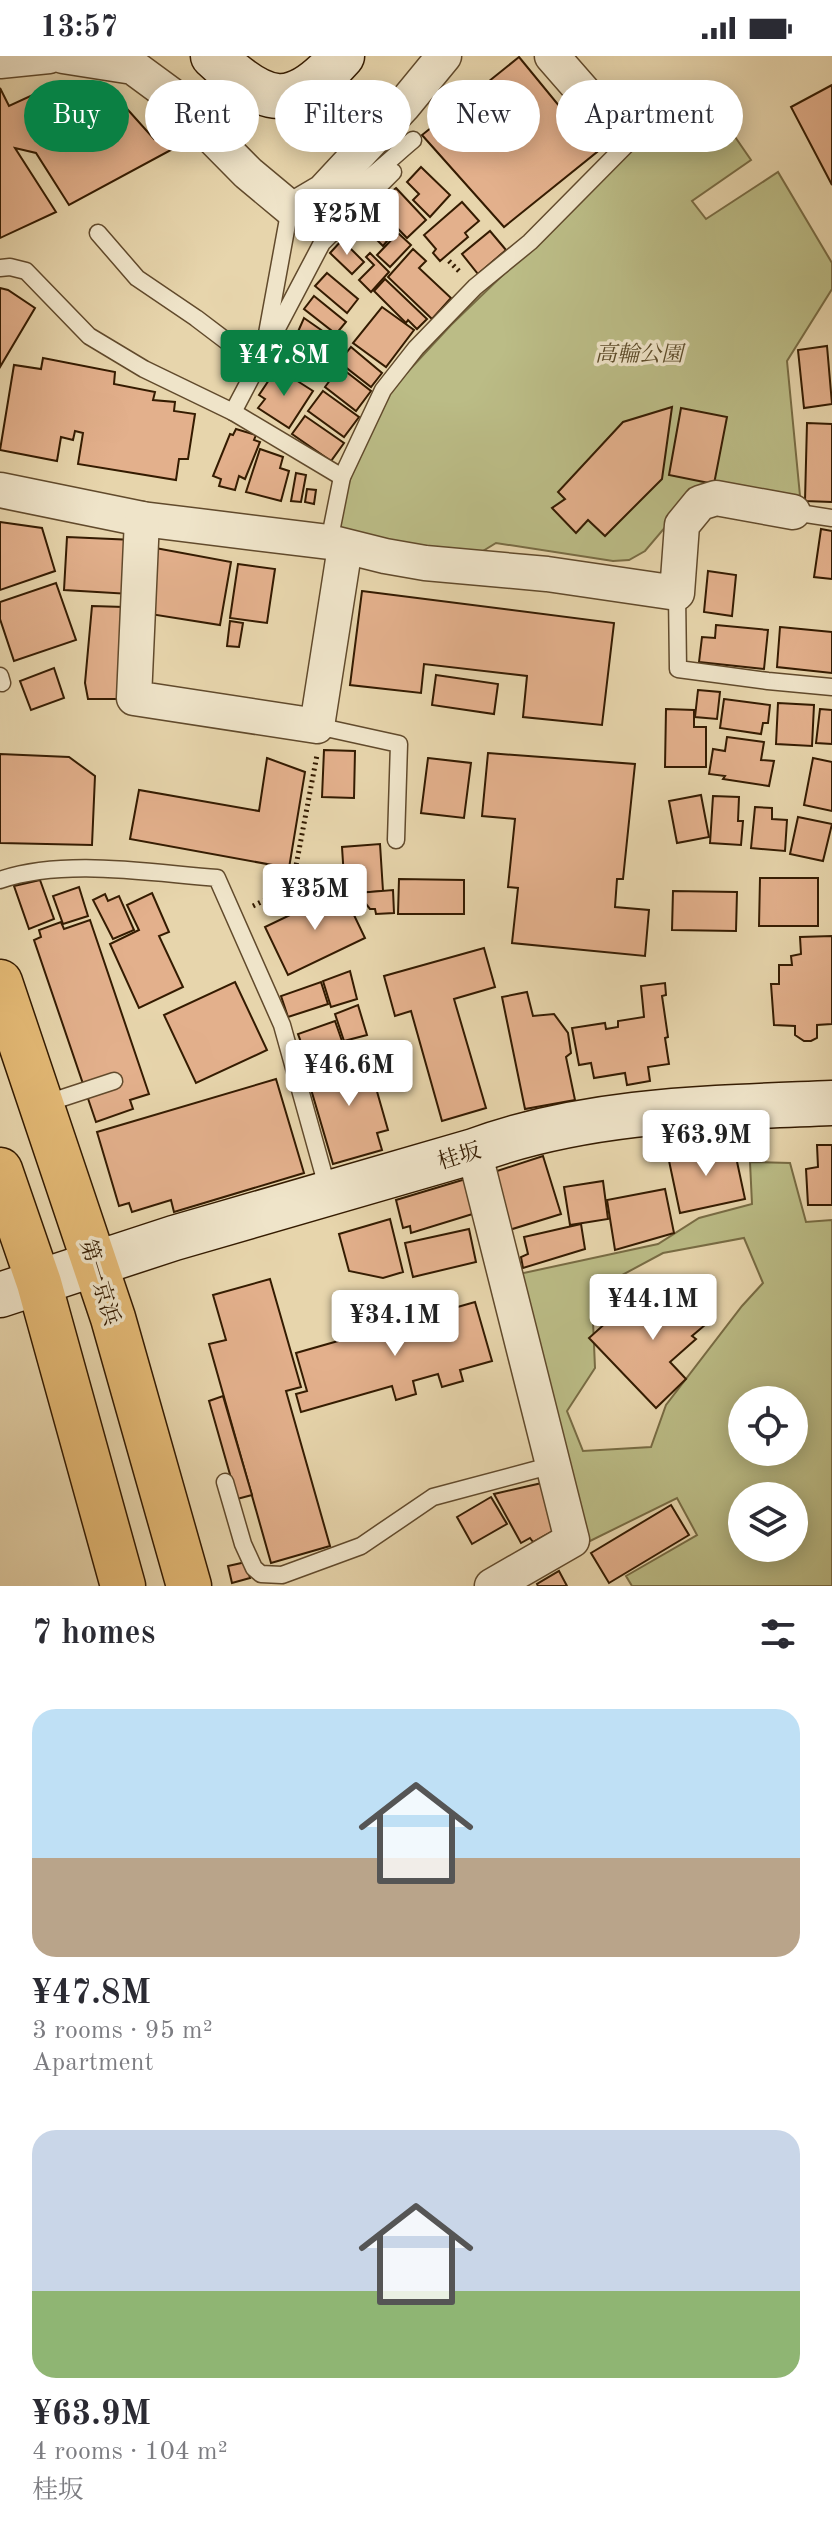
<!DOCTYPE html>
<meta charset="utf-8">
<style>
body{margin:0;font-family:"Old Standard TT","Noto Serif JP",serif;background:#f7f7f7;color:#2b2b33;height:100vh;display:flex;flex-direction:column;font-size:30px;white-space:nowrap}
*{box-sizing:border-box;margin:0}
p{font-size:26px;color:#7c7c81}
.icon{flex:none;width:44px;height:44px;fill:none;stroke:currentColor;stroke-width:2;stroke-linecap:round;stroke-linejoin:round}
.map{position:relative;height:1530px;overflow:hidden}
.drawer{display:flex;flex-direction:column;background:#fff;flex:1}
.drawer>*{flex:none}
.hud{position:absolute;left:24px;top:24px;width:784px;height:72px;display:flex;gap:16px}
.buttons{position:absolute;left:728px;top:1330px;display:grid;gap:16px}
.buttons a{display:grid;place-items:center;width:80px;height:80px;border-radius:50%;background:#fff;box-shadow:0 4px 20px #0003;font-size:40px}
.price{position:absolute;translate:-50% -68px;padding:0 18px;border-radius:8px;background:#fff;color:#222;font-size:26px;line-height:52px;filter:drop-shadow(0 2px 4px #0008)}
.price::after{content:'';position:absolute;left:50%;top:48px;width:24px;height:18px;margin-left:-12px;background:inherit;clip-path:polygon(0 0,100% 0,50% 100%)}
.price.current{background:#0b8043;color:#fff}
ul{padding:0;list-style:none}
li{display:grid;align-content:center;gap:16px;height:424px;padding:0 32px}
li span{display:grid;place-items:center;height:248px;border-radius:24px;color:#555}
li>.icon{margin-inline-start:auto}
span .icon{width:144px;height:144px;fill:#fffc;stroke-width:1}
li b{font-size:34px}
h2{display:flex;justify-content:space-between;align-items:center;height:96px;padding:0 32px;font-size:34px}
.pill{padding:0 28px;border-radius:36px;background:#fff;box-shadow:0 4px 20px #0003;font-size:28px;line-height:72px}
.pill.current{background:#0b8043;color:#fff}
.status{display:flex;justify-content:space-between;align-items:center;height:56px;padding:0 40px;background:#fff;direction:ltr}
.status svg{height:22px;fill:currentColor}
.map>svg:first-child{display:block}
</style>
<div class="status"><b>13:57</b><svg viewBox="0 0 49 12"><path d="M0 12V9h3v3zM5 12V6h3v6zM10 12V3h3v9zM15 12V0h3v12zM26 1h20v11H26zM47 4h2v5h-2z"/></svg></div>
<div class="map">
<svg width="832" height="1530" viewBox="0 0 832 1530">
<rect width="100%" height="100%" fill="#e7d5ac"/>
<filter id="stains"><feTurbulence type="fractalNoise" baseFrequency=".0025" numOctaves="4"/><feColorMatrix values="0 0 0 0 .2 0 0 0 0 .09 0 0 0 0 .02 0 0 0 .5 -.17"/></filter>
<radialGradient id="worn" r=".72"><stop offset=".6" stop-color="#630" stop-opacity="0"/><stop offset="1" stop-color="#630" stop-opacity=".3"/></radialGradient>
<g fill="#bbbc86" stroke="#786c44" stroke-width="2" fill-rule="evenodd">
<polygon points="704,36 751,104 692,145 706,163 778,116 832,207 832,233 787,305 801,450 695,436 645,495 629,504 613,505 496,487 478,498 334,477 346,426 387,338 451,269 643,84"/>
<path d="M750,1106L790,1107L806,1166L832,1164V1530H632L626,1520L697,1479L677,1442L584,1488L519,1218L658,1188L699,1162L752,1148ZM744,1182L763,1227L742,1250L666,1349L651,1391L583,1395L567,1355L595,1312L593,1265L611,1225L663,1197ZM742,1344H794V1396H742ZM742,1440H794V1492H742Z"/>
</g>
<g fill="#e3b08c" stroke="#341b01" stroke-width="2">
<polygon points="519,1 597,96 504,171 422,79"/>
<polygon points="832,29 832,129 791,51"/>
<polygon points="0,32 9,50 37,37 66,35 120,45 154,83 175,72 182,88 69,149 36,97 15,92 56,156 0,182"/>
<polygon points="421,111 450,139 430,161 413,144 419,138 407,126"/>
<polygon points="396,132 426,164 407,182 375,149"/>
<polygon points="462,146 479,165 465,177 468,181 440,205 433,197 436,193 424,179"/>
<polygon points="375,152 396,174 383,190 360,167"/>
<polygon points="490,175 506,194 478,218 462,198"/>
<polygon points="398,177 411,189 390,211 377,199"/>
<polygon points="342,184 364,206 352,218 330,197"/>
<polygon points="413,193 426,205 419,212 451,242 432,263 388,221"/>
<polygon points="370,197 389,216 371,236 359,224 374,209 366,201"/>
<polygon points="327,217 358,243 347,257 315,230"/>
<polygon points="385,223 427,263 417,273 408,264 406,267 374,235"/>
<polygon points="0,232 8,234 35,252 0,311"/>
<polygon points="314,240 346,266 336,278 304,253"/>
<polygon points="382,251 414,274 386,311 353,287"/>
<polygon points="304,262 344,290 322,320 289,296"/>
<polygon points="827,290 832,348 804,352 798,294"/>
<polygon points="351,291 382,317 371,331 339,306"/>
<polygon points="43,302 115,316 114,328 155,336 153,344 175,346 174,355 195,358 188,403 179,403 176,424 78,408 83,377 75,375 73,384 61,381 57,405 0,394 14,309 41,313"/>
<polygon points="340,311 371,335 356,355 325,331"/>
<polygon points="277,312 313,335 289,372 258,352 265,343 259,339"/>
<polygon points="323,335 359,361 344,381 308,355"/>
<polygon points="672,351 662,423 605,480 588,464 576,477 552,452 565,443 558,436 623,366"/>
<polygon points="681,352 727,361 714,428 669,419"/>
<polygon points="305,360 344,387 331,405 292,378"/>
<polygon points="807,367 832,368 832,446 805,445"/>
<polygon points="236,373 256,379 254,384 260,386 245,423 239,420 235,434 219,430 221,423 213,420 230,378 233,379"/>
<polygon points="260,393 283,401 280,412 289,415 281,445 246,436"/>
<polygon points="296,417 306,419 301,446 291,445"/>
<polygon points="307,433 316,434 314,448 305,446"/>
<polygon points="0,466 42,472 55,515 0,534"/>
<polygon points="821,473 832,475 832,523 814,521"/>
<polygon points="67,481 134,484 130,538 64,534"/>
<polygon points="150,491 231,506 220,569 150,558"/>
<polygon points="238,508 275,513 267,567 230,562"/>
<polygon points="708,515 736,519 732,560 704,556"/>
<polygon points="56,527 76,584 14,605 0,563 0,546"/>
<polygon points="362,535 614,567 602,669 523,661 527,620 424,608 421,637 350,629"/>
<polygon points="92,550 124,551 119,643 88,643 85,627"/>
<polygon points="230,565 243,567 239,591 227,590"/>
<polygon points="716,569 768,574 764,613 699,606 702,581 715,582"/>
<polygon points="780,571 832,576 832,617 777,611"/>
<polygon points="54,612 64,642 31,654 20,625"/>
<polygon points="436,619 498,628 494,658 432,649"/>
<polygon points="698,634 720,636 717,663 695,661"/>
<polygon points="724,643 770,649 768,667 763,667 761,678 720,672"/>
<polygon points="778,647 814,649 812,690 776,688"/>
<polygon points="666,653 694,654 694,671 706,671 706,711 665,711"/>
<polygon points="820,653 832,654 832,688 816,687"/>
<polygon points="727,681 764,686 761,704 774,705 769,730 723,723 725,720 709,718 713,693 725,695"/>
<polygon points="324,694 355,695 354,742 322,741"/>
<polygon points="488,697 635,708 623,823 617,823 615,851 649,854 645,900 512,887 518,832 508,831 515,763 482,760"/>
<polygon points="0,698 69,701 95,720 92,789 0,787"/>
<polygon points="267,702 305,716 289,812 130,783 139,734 259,755"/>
<polygon points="428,702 471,707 464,762 421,757"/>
<polygon points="813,702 832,706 832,755 804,749"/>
<polygon points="701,739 709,781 677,787 669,745"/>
<polygon points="713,740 739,741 738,765 743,765 741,789 710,787"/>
<polygon points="755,751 772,752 772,763 787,764 785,795 751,792"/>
<polygon points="798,761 832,768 823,805 790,798"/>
<polygon points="380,788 383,835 357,837 344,822 342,791"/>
<polygon points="760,822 818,822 818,870 759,870"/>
<polygon points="399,823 464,824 464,858 398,858"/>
<polygon points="40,824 54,863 29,873 14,830"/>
<polygon points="79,831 88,860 63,868 53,840"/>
<polygon points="342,834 365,882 288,919 265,871"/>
<polygon points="393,834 394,857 376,858 375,853 370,853 357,837"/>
<polygon points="673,835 737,836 736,875 672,874"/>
<polygon points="152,837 169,876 159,880 183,931 139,952 110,888 139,874 127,849"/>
<polygon points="105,838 108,845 119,840 134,874 113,883 93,844"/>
<polygon points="90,864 149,1038 130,1044 133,1053 96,1066 34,884 41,881 39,874 61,866 64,873"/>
<polygon points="832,880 832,968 817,969 817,982 811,985 804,985 795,979 795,970 774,969 771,928 779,928 779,909 792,909 791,900 801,898 800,881"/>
<polygon points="484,892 495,931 454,943 486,1052 442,1065 411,955 395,960 384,920"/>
<polygon points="350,915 357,943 331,951 323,925"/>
<polygon points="235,926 267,994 196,1027 164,959"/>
<polygon points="321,926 328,948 288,961 281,940"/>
<polygon points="665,927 666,939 662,940 668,981 665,982 669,1008 648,1011 650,1025 627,1029 625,1017 594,1022 591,1007 579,1009 572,972 605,967 606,973 618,971 618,965 644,961 641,930"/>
<polygon points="527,936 533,960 554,958 568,977 571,997 566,1001 575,1044 525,1053 502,941"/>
<polygon points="358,949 367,979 344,985 335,958"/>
<polygon points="335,965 342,985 305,997 298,978"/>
<polygon points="366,997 388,1074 377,1077 382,1094 333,1108 308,1023 316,1020 314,1013"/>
<polygon points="276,1023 304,1117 174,1156 171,1144 132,1156 129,1147 119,1150 97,1076"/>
<polygon points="733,1087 745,1143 680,1157 668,1100"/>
<polygon points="817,1089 832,1089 832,1149 808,1149 806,1113 818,1111"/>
<polygon points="543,1100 561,1158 506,1175 488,1118"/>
<polygon points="469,1122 479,1156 411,1177 410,1170 403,1172 396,1144"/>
<polygon points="603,1125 608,1163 570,1169 564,1131"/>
<polygon points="665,1133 674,1177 615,1194 607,1144"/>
<polygon points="390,1163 403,1216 383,1222 349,1215 339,1178"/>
<polygon points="581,1168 585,1193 523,1212 521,1201 528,1198 524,1181"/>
<polygon points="469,1173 476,1206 413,1221 405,1187"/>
<polygon points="270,1223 301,1331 286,1335 330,1490 271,1507 209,1288 226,1284 213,1239"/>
<polygon points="686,1223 701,1239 694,1245 709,1261 703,1267 705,1269 692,1280 696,1283 670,1306 686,1323 656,1352 589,1282 619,1255 626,1261 634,1253 645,1263"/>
<polygon points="475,1246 492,1305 460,1314 463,1325 442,1331 438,1318 413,1325 416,1338 396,1344 392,1330 301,1356 296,1338 307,1335 296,1297"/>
<polygon points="223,1340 252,1439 237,1443 209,1345"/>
<polygon points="542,1427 560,1471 533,1486 530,1482 521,1487 494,1438"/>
<polygon points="491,1441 507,1468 472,1488 457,1461"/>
<polygon points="671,1449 689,1479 609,1527 591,1497"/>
<polygon points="246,1506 250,1522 232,1527 228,1510"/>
<polygon points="559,1515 567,1530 538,1530 537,1528"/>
</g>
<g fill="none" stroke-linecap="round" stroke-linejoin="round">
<g stroke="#614a2c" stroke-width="19">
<g id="lane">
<path d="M321,149C357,138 384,108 413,84"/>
<polyline points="98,177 137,222 196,262 258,309"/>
<polyline points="0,212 10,211 26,215 89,280 144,313 233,356 342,421"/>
<polyline points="266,283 290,152"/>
<polyline points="233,356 322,187 393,116"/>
<polyline points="793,456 832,462"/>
<polyline points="329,486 342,421 383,334 416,292 475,231 530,186 627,88"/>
<polyline points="677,537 678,613 768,625 832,631"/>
<polyline points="0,620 2,627"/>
<polyline points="317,670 399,688 396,784"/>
<path d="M0,824C65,802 150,817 217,822L282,969L328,1134"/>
<polyline points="44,1048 114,1025"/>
<polyline points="225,1426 243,1488 254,1512 261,1518 282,1519 361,1490 433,1441 553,1409"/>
</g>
</g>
<g stroke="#614a2c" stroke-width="37">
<g id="street">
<polyline points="63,0 133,11 171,39 248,117 290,152 301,149 323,136 403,50 444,0"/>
<polyline points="552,0 593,47"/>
<polyline points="0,5 49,0"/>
<polyline points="0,434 142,463 329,486 385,500 425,507 547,518 677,537 682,469 700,447 716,442 793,456"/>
<polyline points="142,463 134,642 317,670 345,491"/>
<polyline points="474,1095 572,1484 492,1530"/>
</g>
</g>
<g stroke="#341b01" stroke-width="47">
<g id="secondary">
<path d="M213,0C266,50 292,57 342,0"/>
<path d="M0,1239L174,1182L474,1095C588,1053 712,1052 832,1047"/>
</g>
</g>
<g stroke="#341b01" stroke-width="47">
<g id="highway">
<polyline points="0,926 113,1262 189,1530"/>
<polyline points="0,1114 39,1227 123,1530"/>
</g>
</g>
<g stroke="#341b01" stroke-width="5" stroke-dasharray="2 4" stroke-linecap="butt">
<polyline points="449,205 460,216"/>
<polyline points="253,850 292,831 317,699"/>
</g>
<use href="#lane" stroke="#efe4c9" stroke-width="16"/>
<use href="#street" stroke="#efe4c9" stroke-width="34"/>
<use href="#secondary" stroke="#efe4c9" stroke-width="44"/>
<use href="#highway" stroke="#e4ba76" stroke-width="44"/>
</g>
<g text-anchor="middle" stroke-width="7" stroke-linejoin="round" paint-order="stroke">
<g font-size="22" font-style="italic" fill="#5c4b29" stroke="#efe4c9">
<text x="639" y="305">高輪公園</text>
</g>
<g font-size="22" fill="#341b01" stroke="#efe4c9">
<text transform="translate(459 1099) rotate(-17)" y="8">桂坂</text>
<text transform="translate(101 1226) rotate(73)" y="8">第一京浜</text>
</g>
</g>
<rect width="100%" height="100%" filter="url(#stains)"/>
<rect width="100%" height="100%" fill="url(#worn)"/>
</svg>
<div class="buttons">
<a><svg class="icon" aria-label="locate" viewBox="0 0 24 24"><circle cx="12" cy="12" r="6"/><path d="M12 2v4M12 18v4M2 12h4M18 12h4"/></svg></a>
<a><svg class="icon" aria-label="layers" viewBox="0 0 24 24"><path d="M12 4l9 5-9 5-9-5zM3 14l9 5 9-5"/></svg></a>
</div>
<b class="price" style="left:347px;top:201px">¥25M</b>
<b class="price current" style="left:284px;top:342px">¥47.8M</b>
<b class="price" style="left:315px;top:876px">¥35M</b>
<b class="price" style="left:349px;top:1052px">¥46.6M</b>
<b class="price" style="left:706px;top:1122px">¥63.9M</b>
<b class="price" style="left:653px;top:1286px">¥44.1M</b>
<b class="price" style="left:395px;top:1302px">¥34.1M</b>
<div class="hud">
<a class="pill current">Buy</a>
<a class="pill">Rent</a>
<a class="pill">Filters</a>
<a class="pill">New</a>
<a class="pill">Apartment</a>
</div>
</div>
<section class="drawer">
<h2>7 homes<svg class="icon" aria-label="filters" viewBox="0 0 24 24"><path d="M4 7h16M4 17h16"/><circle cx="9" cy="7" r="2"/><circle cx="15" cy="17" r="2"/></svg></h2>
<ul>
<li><span style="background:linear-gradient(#bfe0f5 60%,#b9a48a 0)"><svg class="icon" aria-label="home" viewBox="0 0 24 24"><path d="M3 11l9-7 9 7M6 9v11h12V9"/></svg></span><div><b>¥47.8M</b><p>3 rooms · 95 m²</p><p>Apartment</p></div></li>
<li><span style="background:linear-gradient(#c9d6e8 65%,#8fb573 0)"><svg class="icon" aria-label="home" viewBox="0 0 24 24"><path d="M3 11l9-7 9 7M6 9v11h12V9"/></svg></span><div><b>¥63.9M</b><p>4 rooms · 104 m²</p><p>桂坂</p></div></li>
</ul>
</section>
